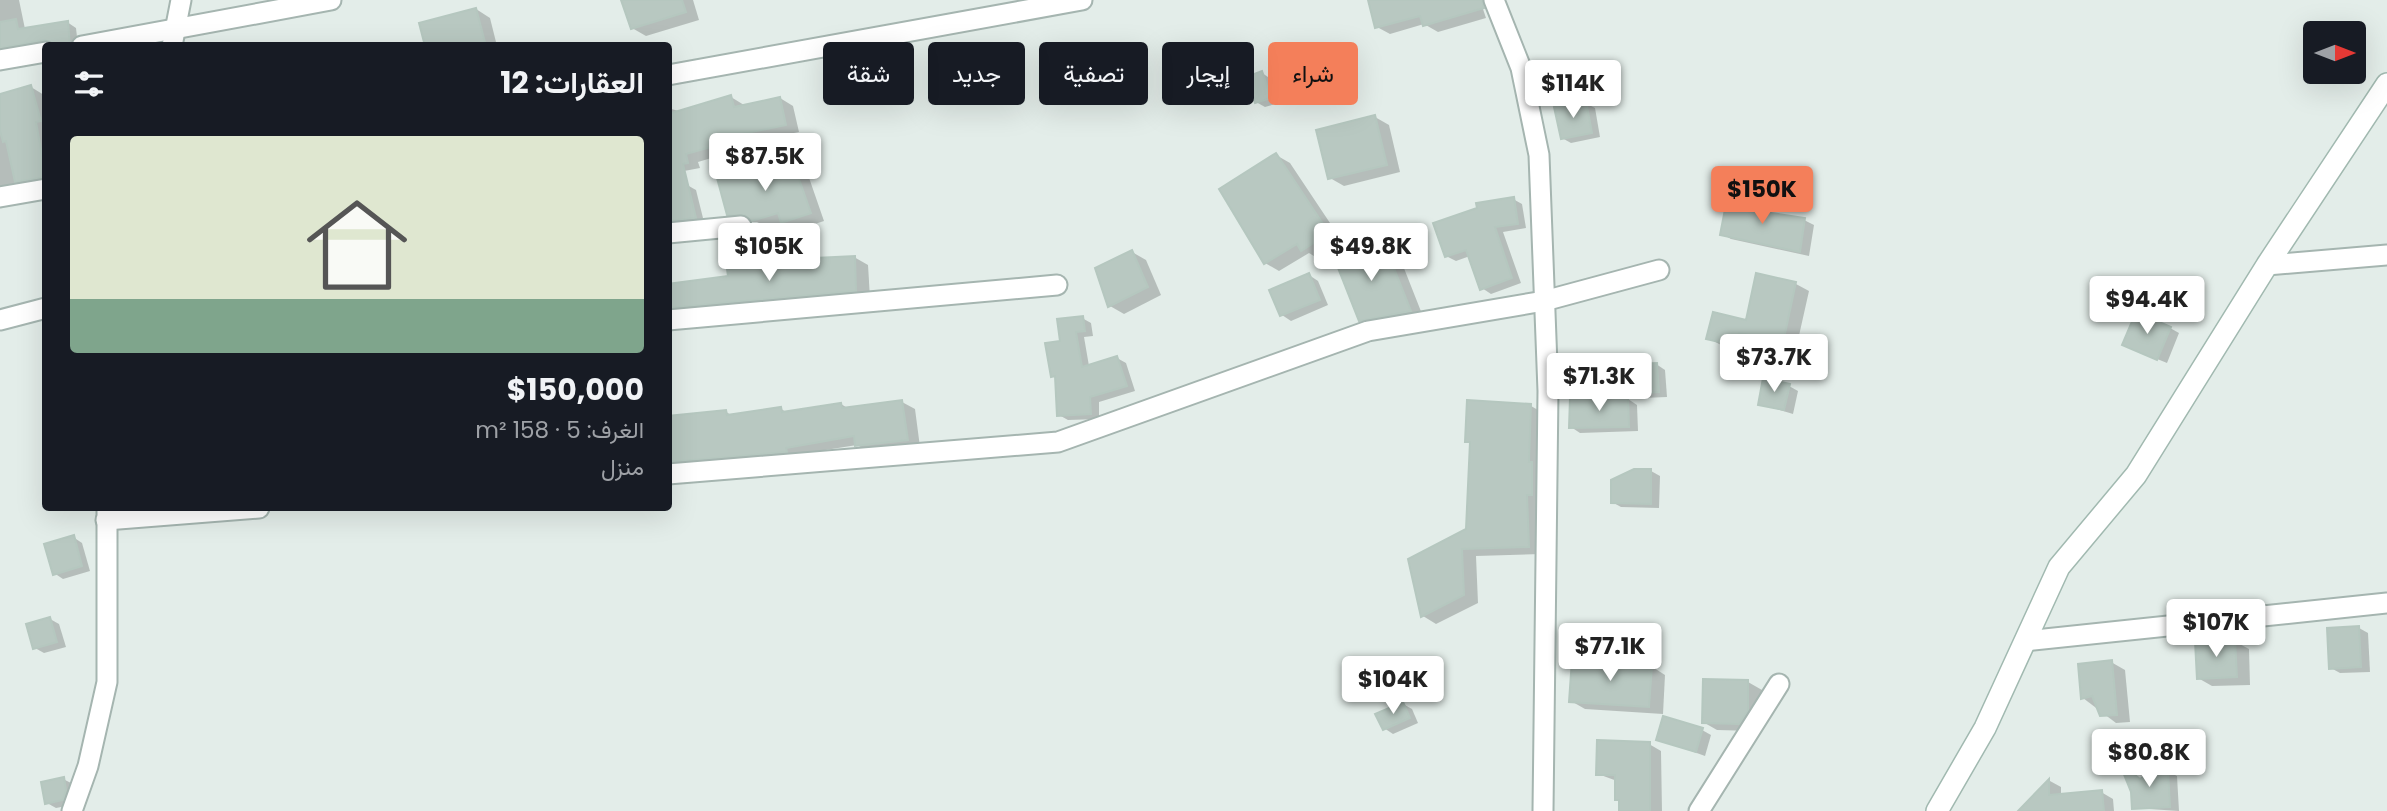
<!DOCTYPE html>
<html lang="ar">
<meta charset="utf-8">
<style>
body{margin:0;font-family:Poppins,Vazirmatn,sans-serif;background:#242831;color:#f1f3f6;direction:rtl;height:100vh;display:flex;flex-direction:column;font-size:26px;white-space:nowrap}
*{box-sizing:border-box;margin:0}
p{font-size:23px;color:#9ea1a6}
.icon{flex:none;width:38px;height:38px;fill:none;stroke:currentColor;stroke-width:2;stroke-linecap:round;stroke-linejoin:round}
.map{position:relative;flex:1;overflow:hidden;direction:ltr}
.panel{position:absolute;left:42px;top:42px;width:630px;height:469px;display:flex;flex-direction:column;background:#171b24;border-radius:7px;box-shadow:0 7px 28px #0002;direction:rtl}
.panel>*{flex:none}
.guide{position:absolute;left:693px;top:42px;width:665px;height:63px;direction:rtl;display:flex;gap:14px}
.needle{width:46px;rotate:90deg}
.tools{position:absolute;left:2303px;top:21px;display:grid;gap:14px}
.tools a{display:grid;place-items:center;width:63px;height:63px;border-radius:7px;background:#171b24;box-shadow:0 7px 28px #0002;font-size:35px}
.price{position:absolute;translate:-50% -60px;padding:0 16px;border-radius:7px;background:#fff;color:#222;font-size:23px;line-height:46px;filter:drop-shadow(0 2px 4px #0008)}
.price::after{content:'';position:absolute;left:50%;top:42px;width:21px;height:16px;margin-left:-10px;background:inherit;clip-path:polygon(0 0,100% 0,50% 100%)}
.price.selected{background:#f47f5a;color:#111}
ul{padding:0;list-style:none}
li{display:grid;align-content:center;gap:14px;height:371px;padding:0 28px}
li span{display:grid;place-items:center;height:217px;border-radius:7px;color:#555}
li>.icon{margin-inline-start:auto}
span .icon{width:126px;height:126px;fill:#fffc;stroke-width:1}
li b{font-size:30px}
h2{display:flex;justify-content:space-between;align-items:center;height:84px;padding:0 28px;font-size:30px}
.chip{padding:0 24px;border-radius:7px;background:#171b24;box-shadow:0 7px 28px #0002;font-size:24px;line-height:63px}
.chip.selected{background:#f47f5a;color:#111}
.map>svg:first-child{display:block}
</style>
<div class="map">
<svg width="2387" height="811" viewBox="0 0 2387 811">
<rect width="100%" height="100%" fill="#e3ede9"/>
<g fill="#0003">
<polygon points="0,0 19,0 25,29 67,22 76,28 78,46 54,44 7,52 0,60"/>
<polygon points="623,0 693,0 699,20 646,36 632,28"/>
<polygon points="1480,0 1486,18 1438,32 1424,24 1390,34 1377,27"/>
<polygon points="476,9 490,18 497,46 427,46"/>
<polygon points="1313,52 1322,57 1330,93 1316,96 1307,91"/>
<polygon points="1262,73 1271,79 1279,103 1265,107 1256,102"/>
<polygon points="31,87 44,95 46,102 46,185 0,194 0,95"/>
<polygon points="731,97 744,105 780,98 793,106 799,132 754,141 755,145 698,162 700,168 668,174 668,108 682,112"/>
<polygon points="1585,103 1595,108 1600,137 1571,143 1562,138"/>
<polygon points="1375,117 1389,125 1400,172 1344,186 1330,178"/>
<polygon points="1276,155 1290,163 1342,241 1336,245 1352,257 1384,245 1398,253 1424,319 1375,328 1361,320 1332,248 1317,258 1309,253 1279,271 1265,263"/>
<polygon points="792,160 806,169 824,221 797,230 784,223 767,227 757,222 742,222 728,214 745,172 750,175"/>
<polygon points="687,185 696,190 704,222 668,227 668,190"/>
<polygon points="1513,199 1522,204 1526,228 1503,232 1521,283 1491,294 1482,288 1470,256 1456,261 1446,256"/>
<polygon points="1764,209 1775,215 1804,220 1814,225 1809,256 1731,239 1722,234"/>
<polygon points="1132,252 1146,260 1161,295 1124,314 1110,306"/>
<polygon points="854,257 868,265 870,298 668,324 668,286"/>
<polygon points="1309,275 1318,281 1328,305 1291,321 1282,315"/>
<polygon points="1757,275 1796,284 1809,291 1796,349 1752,339 1750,352 1721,345 1708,338 1747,322"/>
<polygon points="1082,318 1091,323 1093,336 1084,337 1089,366 1117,358 1126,363 1135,391 1099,402 1099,419 1068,420 1059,415 1057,378 1053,376 1062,342"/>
<polygon points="2170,328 2179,333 2167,363 2133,349"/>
<polygon points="1656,364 1665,370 1667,397 1643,398 1633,393"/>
<polygon points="1789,386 1798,391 1793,414 1760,404"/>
<polygon points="1628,399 1637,405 1638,431 1580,433 1571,427"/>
<polygon points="902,402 915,409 920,447 871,453 857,445 668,475 668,418 726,412 733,416 781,409 788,413 841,404 849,409"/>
<polygon points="1469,402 1531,406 1545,414 1542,554 1476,556 1478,603 1436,624 1423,616 1468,530 1472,443 1467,441"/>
<polygon points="1651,471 1660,476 1659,508 1621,507 1612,502"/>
<polygon points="73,537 82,543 90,571 63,579 54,573"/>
<polygon points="50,619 59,624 66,647 44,653 35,648"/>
<polygon points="2359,628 2368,633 2370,672 2340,673 2331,668"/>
<polygon points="2234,641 2249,649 2250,685 2212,686 2198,678"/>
<polygon points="2111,662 2125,670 2130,722 2116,723 2083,698"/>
<polygon points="1651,666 1665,675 1663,714 1585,709 1571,701"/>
<polygon points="1748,682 1762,690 1761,719 1754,731 1717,730 1703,722"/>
<polygon points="1403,704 1412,709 1418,723 1393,734 1384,728"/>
<polygon points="1702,730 1711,735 1705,756 1658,739"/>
<polygon points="1649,744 1661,751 1662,811 1621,811 1617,781 1598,774"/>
<polygon points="2122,766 2142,780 2167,771 2177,776 2179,811 2134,808 2133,791"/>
<polygon points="63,779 73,784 72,805 56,808 47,803"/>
<polygon points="2050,781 2061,787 2061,796 2101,792 2113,799 2114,811 2021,811"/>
</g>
<g fill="#b8c8c1" stroke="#b5c7bf" stroke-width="2">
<polygon points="621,0 682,0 686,12 631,29"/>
<polygon points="1368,0 1482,0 1484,8 1423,26 1420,16 1375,28"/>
<polygon points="476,8 486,46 425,46 419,23"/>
<polygon points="16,19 18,29 68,21 70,46 56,46 45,40 0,48 0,22"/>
<polygon points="1313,50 1322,88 1305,92 1297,54"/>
<polygon points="1262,71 1271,98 1255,103 1246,77"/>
<polygon points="31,85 41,121 36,122 46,177 15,182 6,141 3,142 0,131 0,94"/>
<polygon points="731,95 734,107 780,97 786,125 742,134 743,138 686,154 688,163 683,164 696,218 668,221 668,114"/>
<polygon points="1586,101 1592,133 1561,139 1554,107"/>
<polygon points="1375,115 1387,165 1328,179 1316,130"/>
<polygon points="1276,153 1329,233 1301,251 1297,244 1264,264 1219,189"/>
<polygon points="792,159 811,213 781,223 778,213 752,221 745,215 727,215 717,178 745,170 746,174"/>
<polygon points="1514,197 1518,224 1495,227 1512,278 1480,290 1466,250 1445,257 1433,223 1477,208 1476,203"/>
<polygon points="1727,199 1765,207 1764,212 1805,218 1800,252 1720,235"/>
<polygon points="1335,242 1349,263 1347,257 1384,243 1411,311 1359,321 1329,245"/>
<polygon points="1132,250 1148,287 1108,307 1095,268"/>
<polygon points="855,256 856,291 668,308 668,284 728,276 727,269 794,262 794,259"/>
<polygon points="1309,273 1320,300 1280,316 1269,290"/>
<polygon points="1756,273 1796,282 1783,343 1739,333 1737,346 1706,339 1713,312 1746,320"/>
<polygon points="2136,312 2171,327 2157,360 2122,345"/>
<polygon points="1083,316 1085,331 1076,332 1082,367 1117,356 1127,386 1090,397 1091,414 1057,416 1055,376 1051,377 1045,343 1060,341 1057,319"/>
<polygon points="1657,363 1659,392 1632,394 1630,364"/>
<polygon points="1763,378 1790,384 1784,410 1758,405"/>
<polygon points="1628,397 1629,427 1569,428 1570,398"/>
<polygon points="902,400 908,440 855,446 854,436 786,448 787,452 668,462 668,416 726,410 727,415 781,407 782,412 841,403 842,408"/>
<polygon points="1467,400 1531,404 1529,462 1532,462 1532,495 1527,495 1529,547 1462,549 1464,595 1421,617 1408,559 1466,529 1470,442 1465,442"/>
<polygon points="1634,469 1651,469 1651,504 1611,503 1611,480"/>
<polygon points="74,535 82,566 53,575 44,544"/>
<polygon points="50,617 57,642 33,649 26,624"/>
<polygon points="2359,626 2361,667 2329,669 2327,628"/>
<polygon points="2235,639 2237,677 2197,679 2195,641"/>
<polygon points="1572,659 1652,665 1649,707 1569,702"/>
<polygon points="2112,660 2117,715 2100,716 2092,696 2081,699 2078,664"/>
<polygon points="1703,679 1748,680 1748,711 1739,724 1702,723"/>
<polygon points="1403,702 1410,718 1383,730 1375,714"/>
<polygon points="1663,716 1703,728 1696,752 1656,740"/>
<polygon points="1597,740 1650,742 1650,811 1619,811 1619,800 1615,800 1615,775 1596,775"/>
<polygon points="2119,762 2140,779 2153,770 2168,769 2170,807 2132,809 2131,792"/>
<polygon points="64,777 66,790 63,800 45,804 41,782"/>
<polygon points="2049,779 2049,795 2102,790 2104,811 2018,811"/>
</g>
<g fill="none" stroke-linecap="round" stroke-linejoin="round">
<g stroke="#a5b5b0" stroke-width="23">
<g id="street">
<polyline points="1494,0 1521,68 1539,155 1548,391 1543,811"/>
<polyline points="82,46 331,0"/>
<polyline points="172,46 181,0"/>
<polyline points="0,60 46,52"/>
<polyline points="668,75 1082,0"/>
<polyline points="0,197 46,189"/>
<polyline points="668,233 741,226"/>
<polyline points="2267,265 2387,255"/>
<polyline points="0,320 46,308"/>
<polyline points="668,320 1057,285"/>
<polyline points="668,474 1058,442 1368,331 1544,301 1659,270"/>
<polyline points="106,520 259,508"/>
<polyline points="2025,641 2387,603"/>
<polyline points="72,811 88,766 107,682 107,508"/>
<polyline points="1699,811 1779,684"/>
</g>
</g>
<g stroke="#a1b9b0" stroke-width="24">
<polyline id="secondary" points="1937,811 1985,728 2059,567 2136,475 2267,265 2387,84"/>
</g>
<use href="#street" stroke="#fff" stroke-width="19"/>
<use href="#secondary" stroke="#fff" stroke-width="21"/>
</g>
</svg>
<div class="tools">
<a><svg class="needle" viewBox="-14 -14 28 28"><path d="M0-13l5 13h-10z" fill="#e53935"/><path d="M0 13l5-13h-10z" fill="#9ea1a6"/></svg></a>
</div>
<b class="price" style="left:1573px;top:120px">$114K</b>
<b class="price" style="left:765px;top:193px">$87.5K</b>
<b class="price selected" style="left:1762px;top:226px">$150K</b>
<b class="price" style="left:769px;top:283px">$105K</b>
<b class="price" style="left:1371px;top:283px">$49.8K</b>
<b class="price" style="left:2147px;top:336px">$94.4K</b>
<b class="price" style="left:1774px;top:394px">$73.7K</b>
<b class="price" style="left:1599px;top:413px">$71.3K</b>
<b class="price" style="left:2216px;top:659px">$107K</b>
<b class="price" style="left:1610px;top:683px">$77.1K</b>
<b class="price" style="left:1393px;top:716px">$104K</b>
<b class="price" style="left:2149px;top:789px">$80.8K</b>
<div class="guide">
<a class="chip selected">شراء</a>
<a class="chip">إيجار</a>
<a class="chip">تصفية</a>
<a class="chip">جديد</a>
<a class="chip">شقة</a>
</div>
<section class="panel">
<h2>العقارات: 12<svg class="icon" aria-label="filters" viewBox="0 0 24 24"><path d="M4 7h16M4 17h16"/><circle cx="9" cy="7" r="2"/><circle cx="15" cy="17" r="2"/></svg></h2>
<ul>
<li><span style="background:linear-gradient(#dfe7d0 75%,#7fa58c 0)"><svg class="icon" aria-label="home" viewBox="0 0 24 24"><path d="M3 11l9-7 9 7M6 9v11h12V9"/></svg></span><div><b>$150,000</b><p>الغرف: 5 · 158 m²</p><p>منزل</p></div></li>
</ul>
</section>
</div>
